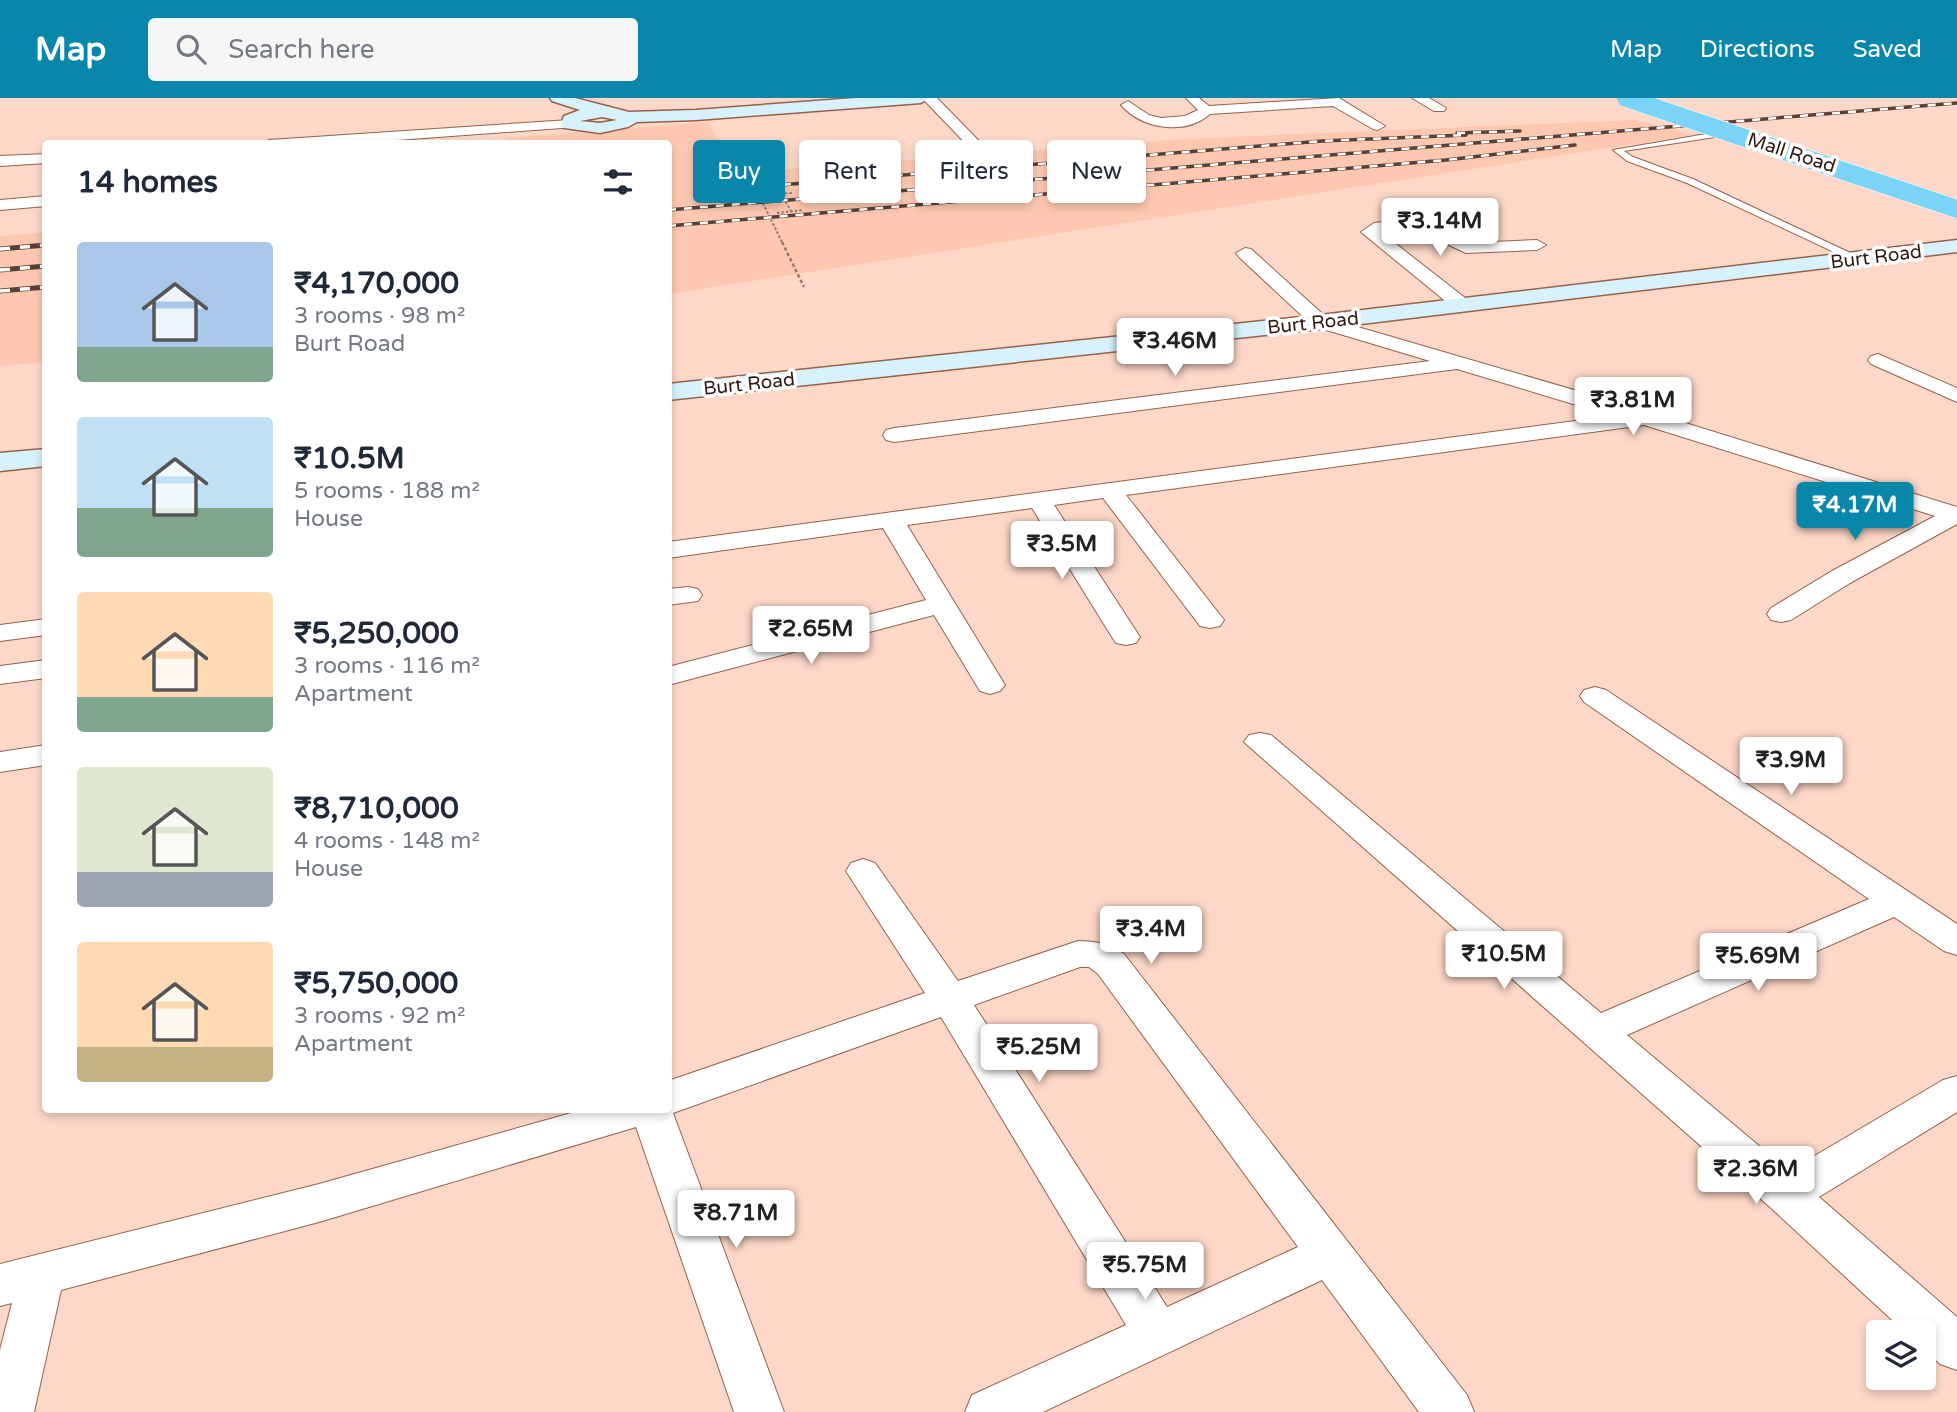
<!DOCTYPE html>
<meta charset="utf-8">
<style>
body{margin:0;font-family:"Varela Round",sans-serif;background:#f6f6f7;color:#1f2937;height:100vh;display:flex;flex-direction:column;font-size:26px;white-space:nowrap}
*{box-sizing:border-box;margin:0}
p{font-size:23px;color:#747a83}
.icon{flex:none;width:38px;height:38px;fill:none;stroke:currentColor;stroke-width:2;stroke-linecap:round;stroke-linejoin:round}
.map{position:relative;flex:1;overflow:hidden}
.details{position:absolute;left:42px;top:42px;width:630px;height:973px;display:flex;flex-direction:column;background:#fff;border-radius:7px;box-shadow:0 4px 10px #0003}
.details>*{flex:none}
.top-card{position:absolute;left:693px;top:42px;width:665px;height:63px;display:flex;gap:14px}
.controls{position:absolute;left:1866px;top:1222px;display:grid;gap:14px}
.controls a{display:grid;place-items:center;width:70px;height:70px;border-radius:7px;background:#fff;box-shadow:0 4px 10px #0003;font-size:35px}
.price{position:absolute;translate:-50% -60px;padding:0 16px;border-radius:7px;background:#fff;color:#222;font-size:23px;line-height:46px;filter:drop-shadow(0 2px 4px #0008)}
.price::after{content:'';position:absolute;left:50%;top:42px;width:21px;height:16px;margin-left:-10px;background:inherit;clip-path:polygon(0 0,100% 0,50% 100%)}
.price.active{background:#0987aa;color:#fff}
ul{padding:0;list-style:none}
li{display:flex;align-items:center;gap:21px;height:175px;padding:0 35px}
li span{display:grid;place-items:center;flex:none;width:196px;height:140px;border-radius:7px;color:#555}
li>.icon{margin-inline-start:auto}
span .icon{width:84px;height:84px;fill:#fffc;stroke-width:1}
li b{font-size:30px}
h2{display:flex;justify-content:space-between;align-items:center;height:84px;padding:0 35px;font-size:30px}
.pill{padding:0 24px;border-radius:7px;background:#fff;box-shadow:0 4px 10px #0003;font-size:24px;line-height:63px}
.pill.active{background:#0987aa;color:#fff}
header{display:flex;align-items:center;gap:42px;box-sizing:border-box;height:98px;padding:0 35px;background:#0987aa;color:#fff}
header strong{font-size:33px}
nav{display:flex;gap:38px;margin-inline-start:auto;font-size:24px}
.search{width:490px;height:63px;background:#f6f6f7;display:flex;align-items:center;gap:18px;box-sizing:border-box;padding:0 24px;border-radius:7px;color:#747a83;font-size:26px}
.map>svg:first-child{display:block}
</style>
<header>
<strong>Map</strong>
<div class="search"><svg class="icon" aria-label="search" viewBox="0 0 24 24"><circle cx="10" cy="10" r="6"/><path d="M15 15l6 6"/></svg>Search here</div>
<nav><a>Map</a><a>Directions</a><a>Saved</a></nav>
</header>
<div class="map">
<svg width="1957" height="1314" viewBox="0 0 1957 1314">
<rect width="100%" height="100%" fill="#fdd8c8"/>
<g fill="#fec8b0">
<polygon points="1636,22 1692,37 669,196 668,46 506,46 505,40 708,24 736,75 1183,41"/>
<polygon points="45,134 45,264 0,268 0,138"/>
</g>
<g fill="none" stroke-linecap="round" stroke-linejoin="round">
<g stroke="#976149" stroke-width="2">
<polygon id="lane" points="1712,35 1715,39 1624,53 1633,59 1693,81 1859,159 1859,163 1853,163 1687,85 1627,63 1613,52"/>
</g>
<g stroke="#976149" stroke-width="2">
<g id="street">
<polygon points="922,0 937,0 979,43 981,46 979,49 969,49"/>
<path d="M1186,0H1199L1209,8L1339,0L1385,28L1378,32L1373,31L1333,8L1210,16C1185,38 1142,31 1121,7L1128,3L1149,17L1161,20L1185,18L1198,12Z"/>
<polygon points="1412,0 1429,0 1446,10 1444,13 1434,13"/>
<polygon points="570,22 575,23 575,29 342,46 262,46 269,42"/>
<polygon points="46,56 46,65 0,68 0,58"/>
<polygon points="46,98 46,108 0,112 0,102"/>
<polygon points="1409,121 1430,125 1469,145 1537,142 1546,147 1537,152 1466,155 1419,133 1409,131 1382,135 1469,203 1472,207 1462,213 1455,211 1361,134 1374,125"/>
<polygon points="1245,150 1251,151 1327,220 1653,315 1957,409 1957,426 1850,485 1791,522 1781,524 1771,522 1767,516 1771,510 1832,473 1935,418 1644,327 1126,397 1224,522 1220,528 1210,530 1200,528 1103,400 1054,407 1140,539 1136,545 1126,547 1116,545 1112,539 1032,410 907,427 1005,587 1000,593 990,596 980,593 934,517 668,587 668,569 926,502 883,430 668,460 668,444 1613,318 1457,271 894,344 886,342 883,337 886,332 894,330 1430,263 1313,228 1239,159 1236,155"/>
<polygon points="1878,256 1957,290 1957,304 1871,266 1868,262 1871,258"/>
<polygon points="688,489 698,491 702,497 698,503 668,507 668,491"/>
<polygon points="46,521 46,537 0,543 0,527"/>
<polygon points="46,562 46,580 0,586 0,568"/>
<polygon points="1595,589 1606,592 1957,826 1957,857 1944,853 1894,819 1627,937 1789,1073 1943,982 1957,978 1957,1014 1819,1099 1957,1219 1957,1272 1940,1266 1923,1250 1923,1234 1905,1234 1771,1110 1244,644 1249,637 1260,635 1271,637 1601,915 1869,801 1584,604 1580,598 1584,592"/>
<polygon points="46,647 46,667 0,674 0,654"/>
<path d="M863,761L875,765L958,883L1078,843C1097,843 1108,846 1124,856L1467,1297L1474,1314H1419L1322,1182L1043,1314H965L972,1297L1126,1227L941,919L673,1015L784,1314H734L636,1029L319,1124L61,1192L34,1314H0V1252L12,1205L0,1208V1166L319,1086L582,1012H668V983L925,895L846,773L851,765ZM1080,869H1089L1098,876L1298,1149L1167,1209L974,907Z"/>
</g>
</g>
<g stroke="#976149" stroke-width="3">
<g id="secondary">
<path d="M550,0H575L629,14L696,12L856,0H929L921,5L696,22L637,24L628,29L600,35L564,30L561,26L564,18L580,12L552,3ZM602,19L617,22L600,25L580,23Z"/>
<polygon points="1957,142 1957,154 1320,231 668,302 668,286 1320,217"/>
<polygon points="46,351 46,368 0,373 0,355"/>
</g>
</g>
<g stroke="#97796d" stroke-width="2" stroke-dasharray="2.5 2" stroke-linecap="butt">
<polyline points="749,77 783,146"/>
<polyline points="781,96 791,113"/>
<polyline points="767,97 792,95"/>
<polyline points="777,115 803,112"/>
</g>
<polyline stroke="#97796d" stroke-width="2.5" stroke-dasharray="3.5 2.5" stroke-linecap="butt" points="782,144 804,189"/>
<use href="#lane" fill="#fff" fill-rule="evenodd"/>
<use href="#street" fill="#fff" fill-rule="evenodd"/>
<use href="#secondary" fill="#d7f2fc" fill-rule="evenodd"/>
<g stroke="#5a4136" stroke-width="3.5">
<g id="rail-far1">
<polyline points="1457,35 1520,33"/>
<polyline points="767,88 1322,43 1466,37"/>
<polyline points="668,112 1957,5"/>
<polyline points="668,128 1446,62 1575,47"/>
</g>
</g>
<g stroke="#5a4136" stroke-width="5">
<g id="rail">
<polyline points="0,151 46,147"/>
<polyline points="0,172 46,168"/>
<polyline points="0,193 46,189"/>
</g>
</g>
<use href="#rail-far1" stroke="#fff" stroke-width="2.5" stroke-dasharray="8" stroke-linecap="butt"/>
<use href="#rail" stroke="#fff" stroke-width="3.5" stroke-dasharray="10" stroke-linecap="butt"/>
<g stroke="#fff" stroke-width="19" stroke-linecap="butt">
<polyline id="highway-bridge" points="1626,0 1957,111"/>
</g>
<use href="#highway-bridge" stroke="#7bd4f6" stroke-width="18"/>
</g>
<g text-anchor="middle" stroke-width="7" stroke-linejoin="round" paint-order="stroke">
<g font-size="19" fill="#2e180f" stroke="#fff">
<text transform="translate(1792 54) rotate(18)" y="7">Mall Road</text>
<text transform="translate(1876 158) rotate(-7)" y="7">Burt Road</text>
<text transform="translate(1313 224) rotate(-6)" y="7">Burt Road</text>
<text transform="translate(749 285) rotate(-6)" y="7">Burt Road</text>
</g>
</g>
</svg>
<div class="controls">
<a><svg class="icon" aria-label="layers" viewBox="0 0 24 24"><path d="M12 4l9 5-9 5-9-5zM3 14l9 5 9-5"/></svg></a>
</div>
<b class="price" style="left:1440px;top:160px">₹3.14M</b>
<b class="price" style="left:1175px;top:280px">₹3.46M</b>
<b class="price" style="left:1633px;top:339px">₹3.81M</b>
<b class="price active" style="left:1855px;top:444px">₹4.17M</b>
<b class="price" style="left:1062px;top:483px">₹3.5M</b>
<b class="price" style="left:811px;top:568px">₹2.65M</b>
<b class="price" style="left:1791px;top:699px">₹3.9M</b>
<b class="price" style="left:1151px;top:868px">₹3.4M</b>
<b class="price" style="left:1504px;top:893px">₹10.5M</b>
<b class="price" style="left:1758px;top:895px">₹5.69M</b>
<b class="price" style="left:1039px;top:986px">₹5.25M</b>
<b class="price" style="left:1756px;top:1108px">₹2.36M</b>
<b class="price" style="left:736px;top:1152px">₹8.71M</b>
<b class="price" style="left:1145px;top:1204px">₹5.75M</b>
<div class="top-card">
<a class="pill active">Buy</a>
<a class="pill">Rent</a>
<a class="pill">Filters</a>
<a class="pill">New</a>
</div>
<section class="details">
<h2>14 homes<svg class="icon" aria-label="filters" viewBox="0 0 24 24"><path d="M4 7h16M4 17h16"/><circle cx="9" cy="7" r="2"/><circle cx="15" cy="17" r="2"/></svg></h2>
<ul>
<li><span style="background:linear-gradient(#a9c7e8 75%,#7fa58c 0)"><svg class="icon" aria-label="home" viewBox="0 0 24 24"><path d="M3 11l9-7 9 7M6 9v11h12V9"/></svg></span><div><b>₹4,170,000</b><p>3 rooms · 98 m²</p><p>Burt Road</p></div></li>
<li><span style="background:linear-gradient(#bfe0f5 65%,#7fa58c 0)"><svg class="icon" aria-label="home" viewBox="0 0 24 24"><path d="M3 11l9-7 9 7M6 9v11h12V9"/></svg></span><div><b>₹10.5M</b><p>5 rooms · 188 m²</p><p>House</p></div></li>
<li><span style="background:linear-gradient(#ffd9b3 75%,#7fa58c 0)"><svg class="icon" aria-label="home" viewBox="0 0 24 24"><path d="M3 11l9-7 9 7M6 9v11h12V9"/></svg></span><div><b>₹5,250,000</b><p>3 rooms · 116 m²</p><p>Apartment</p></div></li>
<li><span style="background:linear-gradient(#dfe7d0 75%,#9aa5b1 0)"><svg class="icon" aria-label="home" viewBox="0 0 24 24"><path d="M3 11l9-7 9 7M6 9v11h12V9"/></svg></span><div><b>₹8,710,000</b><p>4 rooms · 148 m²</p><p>House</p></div></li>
<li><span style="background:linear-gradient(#ffd9b3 75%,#c2b280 0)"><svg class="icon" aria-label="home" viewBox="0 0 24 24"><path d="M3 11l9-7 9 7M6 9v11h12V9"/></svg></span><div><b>₹5,750,000</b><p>3 rooms · 92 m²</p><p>Apartment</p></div></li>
</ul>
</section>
</div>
